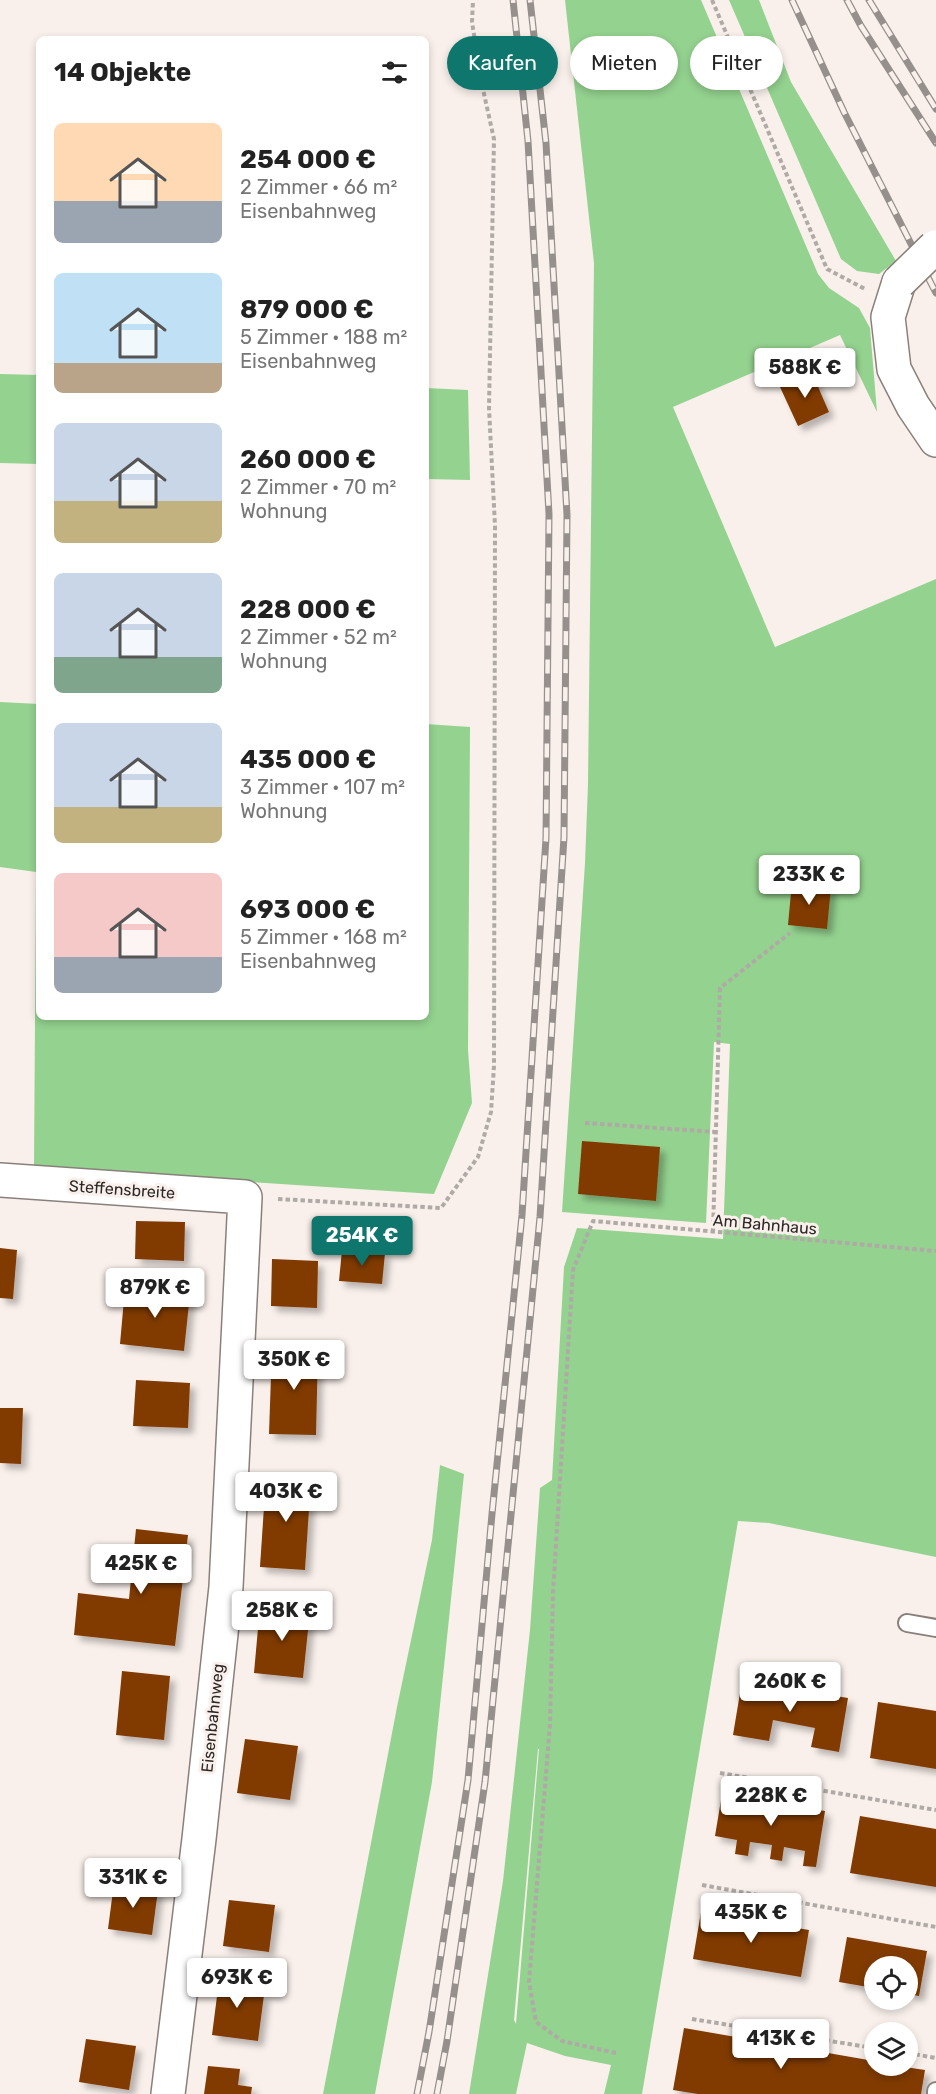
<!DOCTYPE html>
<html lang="de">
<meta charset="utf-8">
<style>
body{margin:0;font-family:Rubik,sans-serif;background:#f6f6f6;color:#222;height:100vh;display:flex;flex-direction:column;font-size:22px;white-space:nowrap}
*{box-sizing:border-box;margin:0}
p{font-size:20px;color:#767676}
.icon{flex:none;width:33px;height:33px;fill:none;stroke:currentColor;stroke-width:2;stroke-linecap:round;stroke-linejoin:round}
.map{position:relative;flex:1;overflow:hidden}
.side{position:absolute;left:36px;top:36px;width:393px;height:984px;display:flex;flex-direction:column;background:#fff;border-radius:9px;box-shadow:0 3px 9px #0003}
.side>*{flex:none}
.hud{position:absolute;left:447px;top:36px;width:399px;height:54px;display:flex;gap:12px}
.fabs{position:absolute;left:864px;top:1956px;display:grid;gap:12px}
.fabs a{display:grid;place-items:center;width:54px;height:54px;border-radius:50%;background:#fff;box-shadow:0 3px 9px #0003;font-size:30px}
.price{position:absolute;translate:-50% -51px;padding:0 14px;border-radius:6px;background:#fff;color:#222;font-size:20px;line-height:39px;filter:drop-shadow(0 2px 3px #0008)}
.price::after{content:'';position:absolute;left:50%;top:36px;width:18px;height:14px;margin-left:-9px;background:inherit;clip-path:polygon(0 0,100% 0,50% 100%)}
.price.selected{background:#0f766e;color:#fff}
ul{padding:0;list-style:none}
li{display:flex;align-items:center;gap:18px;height:150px;padding:0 18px}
li span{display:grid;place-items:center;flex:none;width:168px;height:120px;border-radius:9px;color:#555}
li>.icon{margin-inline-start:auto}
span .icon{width:72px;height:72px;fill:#fffc;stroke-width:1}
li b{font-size:26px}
h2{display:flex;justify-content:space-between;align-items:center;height:72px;padding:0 18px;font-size:26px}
.pill{padding:0 21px;border-radius:27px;background:#fff;box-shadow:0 3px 9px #0003;font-size:21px;line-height:54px}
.pill.selected{background:#0f766e;color:#fff}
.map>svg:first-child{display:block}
</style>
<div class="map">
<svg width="936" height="2094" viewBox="0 0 936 2094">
<defs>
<filter id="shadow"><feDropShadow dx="5.5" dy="5.5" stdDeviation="3" flood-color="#0004"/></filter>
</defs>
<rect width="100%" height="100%" fill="#f9f0eb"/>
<g fill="#94d28f" fill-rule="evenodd">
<path d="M565,0H701L818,274L829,288L859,308L870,328L877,412L840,335L673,407L775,647L936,579V1557L769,1523L738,1521L642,2094H604L611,2065L565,2056L527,2043L516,2094H469L503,1881L530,1630L540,1488L552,1480L564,1267L577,1228L723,1239L730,1044L714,1042L706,1223L562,1212L585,863L588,784L594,263ZM538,1749H539L516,2024L514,2020Z"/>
<polygon points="729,0 759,0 791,82 896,261 879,274 857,271 841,259"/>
<polygon points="0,374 39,375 39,464 0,463"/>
<polygon points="426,388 468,390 470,480 426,479"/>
<polygon points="0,702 39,704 39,1017 426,1017 426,724 470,727 468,1050 472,1103 434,1194 34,1168 36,872 0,867"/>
<polygon points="440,1465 464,1474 432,1782 375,2094 323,2094 397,1707 432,1540"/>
</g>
<g fill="#813a06" filter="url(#shadow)">
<polygon points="812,373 829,412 798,426 780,387"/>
<polygon points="792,882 831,887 827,929 788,925"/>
<polygon points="582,1141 660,1147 656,1201 578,1194"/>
<polygon points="136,1221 185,1222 184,1261 135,1259"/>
<polygon points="0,1248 17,1250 13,1299 0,1298"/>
<polygon points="342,1250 385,1253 382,1284 339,1281"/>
<polygon points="272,1259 318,1261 317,1308 271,1306"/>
<polygon points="125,1288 190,1294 184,1351 120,1344"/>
<polygon points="272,1347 318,1349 316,1435 269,1434"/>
<polygon points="136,1380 190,1383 188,1428 133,1426"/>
<polygon points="0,1408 23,1408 21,1464 0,1463"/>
<polygon points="266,1477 311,1479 305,1570 260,1567"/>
<polygon points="136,1529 188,1535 175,1646 74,1635 78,1593 129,1599"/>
<polygon points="260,1606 310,1611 303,1678 254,1673"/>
<polygon points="122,1671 170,1676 164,1740 116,1735"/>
<polygon points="742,1681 848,1698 839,1752 811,1747 815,1728 773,1720 769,1741 733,1735"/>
<polygon points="878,1702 936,1711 936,1769 870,1758"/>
<polygon points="245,1739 298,1746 290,1800 237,1793"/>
<polygon points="722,1794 825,1811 816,1867 803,1866 805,1851 784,1847 782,1861 770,1859 772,1845 750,1842 748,1856 735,1854 737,1840 715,1836"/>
<polygon points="860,1816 936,1829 936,1887 850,1873"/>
<polygon points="114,1883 158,1890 152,1935 108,1929"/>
<polygon points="229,1900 275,1905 269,1952 223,1946"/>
<polygon points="701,1912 809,1930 801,1977 693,1959"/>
<polygon points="847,1937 927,1951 919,1996 908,1994 908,1966 874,1966 874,1988 839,1982"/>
<polygon points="220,1973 252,1977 250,1993 264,1995 258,2041 212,2035"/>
<polygon points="684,2028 874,2061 874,2066 898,2066 925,2070 921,2094 698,2094 673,2090"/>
<polygon points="86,2039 136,2046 129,2090 79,2082"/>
<polygon points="208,2066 240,2069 238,2085 252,2087 251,2094 204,2094"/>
</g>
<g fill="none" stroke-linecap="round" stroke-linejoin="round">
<g stroke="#89807c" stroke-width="20">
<g id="service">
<polyline points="907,1623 936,1628"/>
<polyline points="936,2094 936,2091"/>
</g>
</g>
<g stroke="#89807c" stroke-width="36">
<g id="minor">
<polyline points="899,282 888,317 894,369 913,406 936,440"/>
<polyline points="0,1180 245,1197 226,1587 199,1839 168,2094"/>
</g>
</g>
<g stroke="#b0aaa6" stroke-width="4" stroke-dasharray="4.5 3" stroke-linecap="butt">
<polyline points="712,0 827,269 865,289"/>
<polyline points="585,1123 716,1132"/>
<polyline points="278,1199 441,1208 478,1157 491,1112 494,1066 495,526 489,408 494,139 482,85 472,22 473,0"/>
<polyline points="713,1232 720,988 790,933"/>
<polyline points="720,1773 936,1810"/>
<polyline points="702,1885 936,1927"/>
<polyline points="692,2019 874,2048"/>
<polyline points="616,2053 562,2041 536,2022 529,1982 550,1725 553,1593 573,1270 593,1221 936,1251"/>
<polyline points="908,2053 936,2058"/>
</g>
<use href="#service" stroke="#fff" stroke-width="16"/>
<use href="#minor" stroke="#fff" stroke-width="33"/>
<g stroke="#96908d" stroke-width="7">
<g id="rail">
<polyline points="792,0 844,112 936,293"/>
<polyline points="847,0 861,26 936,143"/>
<polyline points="869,0 936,109"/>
<polyline points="417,2094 429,2032 468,1780 492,1514 522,1215 546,838 549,514 528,141 513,0"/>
<polyline points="437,2094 447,2041 485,1782 540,1217 564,837 567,515 546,143 530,0"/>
</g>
</g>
<use href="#rail" stroke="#f9f0eb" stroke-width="4.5" stroke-dasharray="14" stroke-linecap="butt"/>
<g stroke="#89807c" stroke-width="36" stroke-linecap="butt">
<polyline id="minor-bridge" points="899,282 935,247"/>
</g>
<use href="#minor-bridge" stroke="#fff" stroke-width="33"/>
</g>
<g text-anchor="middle" stroke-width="6" stroke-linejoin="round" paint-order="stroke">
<g font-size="16" fill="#2b2826" stroke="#f9f0eb">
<text transform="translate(122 1189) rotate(4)" y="6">Steffensbreite</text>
<text transform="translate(765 1224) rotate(5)" y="6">Am Bahnhaus</text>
<text transform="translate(212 1718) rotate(-84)" y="6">Eisenbahnweg</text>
</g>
</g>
</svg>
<div class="fabs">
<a><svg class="icon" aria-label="locate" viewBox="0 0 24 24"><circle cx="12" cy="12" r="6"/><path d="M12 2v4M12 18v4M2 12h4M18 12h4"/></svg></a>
<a><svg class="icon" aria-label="layers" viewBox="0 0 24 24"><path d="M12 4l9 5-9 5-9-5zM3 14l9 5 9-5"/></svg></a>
</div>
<b class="price" style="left:805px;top:399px">588K €</b>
<b class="price" style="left:809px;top:906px">233K €</b>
<b class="price selected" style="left:362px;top:1267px">254K €</b>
<b class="price" style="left:155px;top:1319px">879K €</b>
<b class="price" style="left:294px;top:1391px">350K €</b>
<b class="price" style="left:286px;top:1523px">403K €</b>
<b class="price" style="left:141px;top:1595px">425K €</b>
<b class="price" style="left:282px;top:1642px">258K €</b>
<b class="price" style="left:790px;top:1713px">260K €</b>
<b class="price" style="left:771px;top:1827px">228K €</b>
<b class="price" style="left:133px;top:1909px">331K €</b>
<b class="price" style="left:751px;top:1944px">435K €</b>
<b class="price" style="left:237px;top:2009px">693K €</b>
<b class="price" style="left:781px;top:2070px">413K €</b>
<div class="hud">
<a class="pill selected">Kaufen</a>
<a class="pill">Mieten</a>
<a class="pill">Filter</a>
</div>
<section class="side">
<h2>14 Objekte<svg class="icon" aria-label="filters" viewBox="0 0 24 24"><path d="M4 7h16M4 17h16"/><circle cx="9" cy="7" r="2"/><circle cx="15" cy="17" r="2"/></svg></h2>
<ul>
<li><span style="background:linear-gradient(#ffd9b3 65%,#9aa5b1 0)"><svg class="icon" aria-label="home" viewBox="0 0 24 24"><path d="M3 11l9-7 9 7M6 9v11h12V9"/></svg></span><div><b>254 000 €</b><p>2 Zimmer · 66 m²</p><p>Eisenbahnweg</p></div></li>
<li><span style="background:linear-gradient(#bfe0f5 75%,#b9a48a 0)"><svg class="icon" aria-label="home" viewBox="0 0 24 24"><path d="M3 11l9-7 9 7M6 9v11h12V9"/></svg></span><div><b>879 000 €</b><p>5 Zimmer · 188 m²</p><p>Eisenbahnweg</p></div></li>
<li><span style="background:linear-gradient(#c9d6e8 65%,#c2b280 0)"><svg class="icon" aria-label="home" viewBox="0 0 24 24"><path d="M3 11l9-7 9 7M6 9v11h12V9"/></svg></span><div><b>260 000 €</b><p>2 Zimmer · 70 m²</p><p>Wohnung</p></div></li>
<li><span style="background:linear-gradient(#c9d6e8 70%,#7fa58c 0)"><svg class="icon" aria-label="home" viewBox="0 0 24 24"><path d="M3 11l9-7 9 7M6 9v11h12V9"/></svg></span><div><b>228 000 €</b><p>2 Zimmer · 52 m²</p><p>Wohnung</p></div></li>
<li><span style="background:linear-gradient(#c9d6e8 70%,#c2b280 0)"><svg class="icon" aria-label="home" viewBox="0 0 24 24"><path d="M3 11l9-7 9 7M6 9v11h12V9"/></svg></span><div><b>435 000 €</b><p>3 Zimmer · 107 m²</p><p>Wohnung</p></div></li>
<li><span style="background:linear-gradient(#f6c9c9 70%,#9aa5b1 0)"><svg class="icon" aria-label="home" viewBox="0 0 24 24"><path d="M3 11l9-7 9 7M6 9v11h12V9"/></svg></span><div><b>693 000 €</b><p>5 Zimmer · 168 m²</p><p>Eisenbahnweg</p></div></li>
</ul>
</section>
</div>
